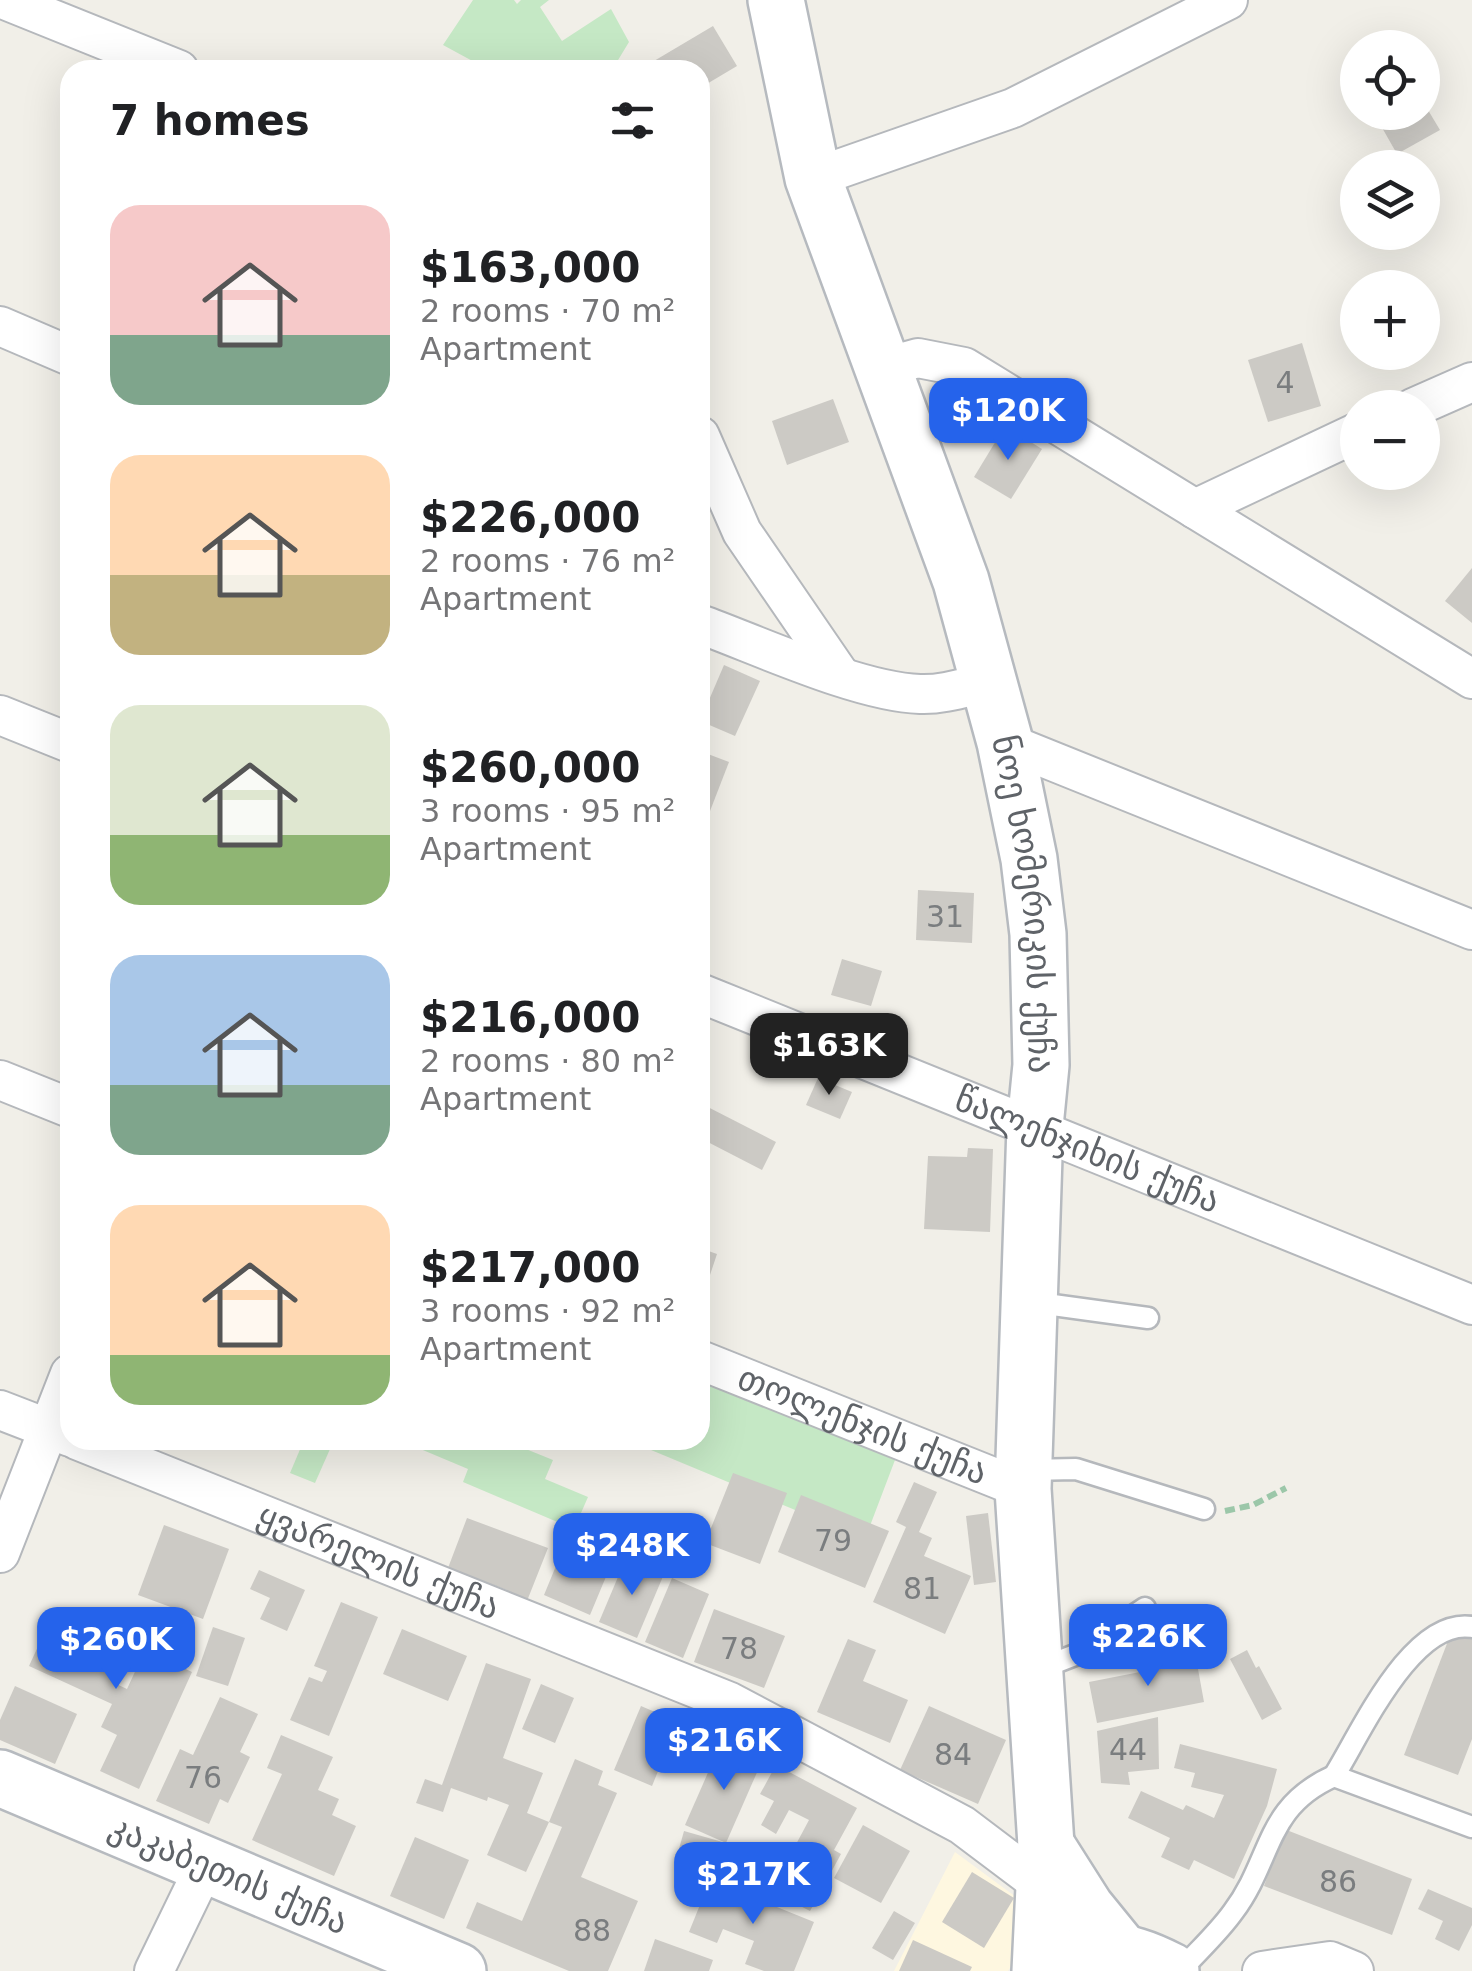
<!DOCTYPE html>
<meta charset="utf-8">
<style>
body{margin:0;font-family:"DejaVu Sans","Noto Sans Georgian",sans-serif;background:#f6f6f6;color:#202124;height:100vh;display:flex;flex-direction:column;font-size:38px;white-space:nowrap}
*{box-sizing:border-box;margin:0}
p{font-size:32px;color:#757577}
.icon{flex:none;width:55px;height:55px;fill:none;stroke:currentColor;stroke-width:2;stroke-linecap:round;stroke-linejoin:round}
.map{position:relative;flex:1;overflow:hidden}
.side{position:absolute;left:60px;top:60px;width:650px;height:1390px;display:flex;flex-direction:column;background:#fff;border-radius:30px;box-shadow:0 10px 40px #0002}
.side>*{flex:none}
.controls{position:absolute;left:1340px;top:30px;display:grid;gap:20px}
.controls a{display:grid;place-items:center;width:100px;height:100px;border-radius:50%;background:#fff;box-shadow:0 10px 40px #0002;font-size:50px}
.price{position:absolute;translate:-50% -85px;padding:0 22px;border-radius:20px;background:#2563eb;color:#fff;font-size:32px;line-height:65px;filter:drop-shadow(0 2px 5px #0008)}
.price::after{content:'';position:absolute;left:50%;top:60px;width:30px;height:22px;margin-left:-15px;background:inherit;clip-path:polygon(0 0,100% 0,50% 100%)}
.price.active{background:#222;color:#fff}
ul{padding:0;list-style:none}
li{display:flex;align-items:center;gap:30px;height:250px;padding:0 50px}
li span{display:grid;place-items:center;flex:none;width:280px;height:200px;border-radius:30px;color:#555}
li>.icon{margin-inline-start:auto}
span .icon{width:120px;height:120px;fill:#fffc;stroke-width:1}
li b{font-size:42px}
h2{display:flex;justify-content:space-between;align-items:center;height:120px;padding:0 50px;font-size:42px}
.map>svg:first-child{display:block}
</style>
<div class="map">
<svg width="1472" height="1971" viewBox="0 0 1472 1971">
<rect width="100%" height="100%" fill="#f1efe8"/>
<polygon fill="#fef7e0" points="955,1852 1016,1897 1021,1904 1017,1958 1008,1971 894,1971"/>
<g fill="#c5e8c5">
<polygon points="473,0 514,0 517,4 521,0 549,0 540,7 562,41 611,9 629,42 612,70 489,70 443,45"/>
<polygon points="700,1377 895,1460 865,1539 627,1440 700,1440"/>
<polygon points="304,1440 334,1440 315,1483 290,1473"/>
<polygon points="399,1440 504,1440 553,1460 545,1479 588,1497 574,1529 463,1482 468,1469"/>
</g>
<g fill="#cccac5">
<polygon points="713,26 737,66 700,88 700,70 660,70 654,61"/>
<polygon points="1422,100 1440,130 1397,154 1376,117 1384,112 1422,112"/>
<polygon points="1302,343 1321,406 1268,422 1248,360"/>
<polygon points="833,399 849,442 787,465 772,421"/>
<polygon points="1005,426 1042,449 1011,499 974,477"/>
<polygon points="1472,568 1472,623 1445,601"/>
<polygon points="724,665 760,681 735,736 700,721"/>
<polygon points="700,751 729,762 705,824 700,822"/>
<polygon points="918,890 974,893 972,943 916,940"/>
<polygon points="842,959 882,971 871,1006 831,995"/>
<polygon points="818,1078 852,1092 840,1119 806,1105"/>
<polygon points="700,1103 776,1142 762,1170 700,1138"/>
<polygon points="968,1148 993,1149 990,1232 924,1229 928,1156 967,1157"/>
<polygon points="700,1248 717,1254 701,1302 700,1302"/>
<polygon points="733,1473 787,1493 760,1564 705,1543"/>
<polygon points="914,1482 937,1492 919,1532 932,1538 924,1556 971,1576 945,1634 873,1602 906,1527 896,1522"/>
<polygon points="801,1495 889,1531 865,1588 778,1552"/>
<polygon points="600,1513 628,1524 590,1615 544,1595 558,1561 577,1569"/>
<polygon points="988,1513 996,1582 974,1585 966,1516"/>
<polygon points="467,1518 548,1548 525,1606 503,1598 507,1590 448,1568"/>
<polygon points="164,1525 229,1549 203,1619 138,1595"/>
<polygon points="626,1558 664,1574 637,1638 599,1622"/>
<polygon points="259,1570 305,1590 287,1631 260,1619 270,1598 250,1589"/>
<polygon points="672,1578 709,1594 683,1658 645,1642"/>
<polygon points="341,1602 378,1617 329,1736 290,1720 309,1677 322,1682 327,1671 314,1666"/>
<polygon points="714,1609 785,1636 764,1688 694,1662"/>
<polygon points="53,1614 128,1648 112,1682 127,1689 145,1650 192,1672 139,1789 100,1771 117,1735 101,1727 112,1704 29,1666"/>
<polygon points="213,1627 245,1638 228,1686 196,1676"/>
<polygon points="1453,1628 1472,1635 1472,1739 1458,1775 1404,1755"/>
<polygon points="402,1629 467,1656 448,1701 383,1674"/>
<polygon points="848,1639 876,1650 863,1681 908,1700 890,1743 817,1712"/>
<polygon points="1247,1650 1256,1668 1259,1666 1282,1709 1262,1720 1230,1659"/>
<polygon points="1176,1652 1198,1669 1204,1702 1097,1723 1089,1682 1145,1671 1142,1659"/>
<polygon points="486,1663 531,1679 503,1758 543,1773 527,1813 549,1822 575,1759 603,1771 598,1785 617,1793 581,1877 638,1901 608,1971 569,1971 466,1928 477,1902 522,1921 562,1827 549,1822 526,1872 487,1855 509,1805 488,1797 487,1801 451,1788 443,1812 416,1803 425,1779 442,1785"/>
<polygon points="541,1684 574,1698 555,1743 522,1729"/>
<polygon points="15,1686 77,1714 55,1764 0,1740 0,1720"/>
<polygon points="220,1697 258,1714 240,1752 250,1757 228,1803 220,1799 209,1824 156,1801 180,1749 193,1755"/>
<polygon points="641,1706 678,1722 652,1786 614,1770"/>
<polygon points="929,1706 1006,1740 978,1804 900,1770"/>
<polygon points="1158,1717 1159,1769 1128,1772 1130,1785 1101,1783 1097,1731"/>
<polygon points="281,1735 333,1757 318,1790 339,1799 332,1815 356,1826 334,1876 252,1840 282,1774 267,1768"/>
<polygon points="721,1743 762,1761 726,1843 685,1825"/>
<polygon points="1180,1744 1277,1769 1267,1806 1234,1879 1194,1860 1189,1870 1161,1857 1170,1838 1128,1818 1141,1791 1183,1810 1186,1805 1214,1818 1224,1795 1191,1787 1195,1773 1174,1768"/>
<polygon points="776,1765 857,1808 834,1850 841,1854 810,1911 771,1891 809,1820 789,1810 776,1834 761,1825 774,1801 760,1794"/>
<polygon points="863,1825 910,1851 881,1903 834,1878"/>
<polygon points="1284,1829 1412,1879 1392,1935 1264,1886"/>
<polygon points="684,1831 726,1843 717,1874 675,1863"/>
<polygon points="415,1837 469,1860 444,1919 390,1896"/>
<polygon points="972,1872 1014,1898 984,1948 942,1922"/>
<polygon points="710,1880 814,1922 794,1971 764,1971 745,1964 754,1941 723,1929 717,1943 689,1932"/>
<polygon points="1428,1889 1472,1908 1472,1925 1459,1951 1435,1939 1443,1921 1418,1909"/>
<polygon points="894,1911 915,1923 893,1960 872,1948"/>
<polygon points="655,1939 713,1960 709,1971 644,1971"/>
<polygon points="913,1940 972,1967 970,1971 899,1971"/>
</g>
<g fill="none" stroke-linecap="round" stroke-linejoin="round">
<g stroke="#b5b8bc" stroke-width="25">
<g id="lane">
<polyline points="1031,1302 1148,1318"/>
<polyline points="1027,1470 1076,1469 1204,1509"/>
<polyline points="1039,1669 1075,1655 1145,1608"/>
<path d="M1334,1776C1361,1733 1412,1617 1472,1627"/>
<path d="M1180,1971C1197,1952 1218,1933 1233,1912C1273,1859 1264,1807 1334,1776L1472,1827"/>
</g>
</g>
<g stroke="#b5b8bc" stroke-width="42">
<g id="street">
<polyline points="5,0 179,70"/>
<polyline points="813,178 1013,108 1228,0"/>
<polyline points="0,326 70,356"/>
<polyline points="882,368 918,358 964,367 1472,679"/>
<polyline points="1413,408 1472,382"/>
<polyline points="700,436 742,532 840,675"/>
<polyline points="1195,509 1358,432"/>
<path d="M700,624C760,646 859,692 920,694C943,695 966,687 988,682"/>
<polyline points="0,715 70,743"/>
<polyline points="1005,742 1472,930"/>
<path id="s1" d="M700,993L1472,1305"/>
<polyline points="0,1080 70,1108"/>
<path id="s2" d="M700,1360L1023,1489"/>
<polyline points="0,1410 70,1437"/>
<path id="s3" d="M77,1440L730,1702L962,1825L1043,1886"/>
<polyline points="0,1553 70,1374"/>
<polyline points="154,1971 206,1864"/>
<polyline points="1262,1971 1330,1961 1354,1971"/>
</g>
</g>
<g stroke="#b6babf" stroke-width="60">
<g id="secondary">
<path id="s4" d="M776,0L813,178L961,581L1005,742L1029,859L1038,934L1041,1065L1035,1126L1023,1489L1046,1845L1040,1971"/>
<path id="s5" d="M0,1778L458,1971"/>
<polyline points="1046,1845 1086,1908 1121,1951"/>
<path d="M1042,1971C1094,1947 1119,1944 1171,1971"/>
</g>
</g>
<polyline stroke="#9cc7a9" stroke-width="6" stroke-dasharray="10 5" stroke-linecap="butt" points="1225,1511 1253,1505 1286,1488"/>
<use href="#lane" stroke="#fff" stroke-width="20"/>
<use href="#street" stroke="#fff" stroke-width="38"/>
<use href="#secondary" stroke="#fff" stroke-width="55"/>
</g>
<g text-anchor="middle" stroke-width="8" stroke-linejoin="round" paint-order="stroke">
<g font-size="30" fill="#7a7d7f">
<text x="1285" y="393">4</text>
<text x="945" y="927">31</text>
<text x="833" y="1551">79</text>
<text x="922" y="1599">81</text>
<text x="739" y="1659">78</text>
<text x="1128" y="1760">44</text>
<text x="953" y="1765">84</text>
<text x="203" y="1788">76</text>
<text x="1338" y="1892">86</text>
<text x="592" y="1941">88</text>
</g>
<g font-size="35" fill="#5f6368" stroke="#fff">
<text dy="12" stroke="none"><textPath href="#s4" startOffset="942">ნოე ხომერიკის ქუჩა</textPath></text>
<text dy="12" stroke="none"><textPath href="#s1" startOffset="418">წალენჯიხის ქუჩა</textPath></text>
<text dy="12" stroke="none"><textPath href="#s2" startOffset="175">თოლენჯის ქუჩა</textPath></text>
<text dy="12" stroke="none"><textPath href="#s3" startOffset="325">ყვარელის ქუჩა</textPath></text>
<text dy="12" stroke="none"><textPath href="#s5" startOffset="248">კაკაბეთის ქუჩა</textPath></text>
</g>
</g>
</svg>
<div class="controls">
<a><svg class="icon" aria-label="locate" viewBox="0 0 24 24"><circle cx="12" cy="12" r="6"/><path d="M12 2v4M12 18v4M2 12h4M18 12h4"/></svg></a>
<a><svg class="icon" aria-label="layers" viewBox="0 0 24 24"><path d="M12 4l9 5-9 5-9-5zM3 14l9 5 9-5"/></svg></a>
<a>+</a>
<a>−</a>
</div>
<b class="price" style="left:1008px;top:463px">$120K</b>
<b class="price active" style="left:829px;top:1098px">$163K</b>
<b class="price" style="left:632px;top:1598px">$248K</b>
<b class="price" style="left:1148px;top:1689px">$226K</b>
<b class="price" style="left:116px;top:1692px">$260K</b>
<b class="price" style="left:724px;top:1793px">$216K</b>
<b class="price" style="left:753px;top:1927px">$217K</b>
<section class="side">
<h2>7 homes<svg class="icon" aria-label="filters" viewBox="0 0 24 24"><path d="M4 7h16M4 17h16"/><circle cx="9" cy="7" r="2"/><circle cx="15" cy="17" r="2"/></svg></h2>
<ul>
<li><span style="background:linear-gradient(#f6c9c9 65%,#7fa58c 0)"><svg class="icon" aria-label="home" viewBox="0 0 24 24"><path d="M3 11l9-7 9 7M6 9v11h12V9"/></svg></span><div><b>$163,000</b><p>2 rooms · 70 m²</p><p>Apartment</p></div></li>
<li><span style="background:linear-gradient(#ffd9b3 60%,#c2b280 0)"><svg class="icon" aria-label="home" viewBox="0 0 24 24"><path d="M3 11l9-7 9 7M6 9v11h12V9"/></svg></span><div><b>$226,000</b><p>2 rooms · 76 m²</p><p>Apartment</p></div></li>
<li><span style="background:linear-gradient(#dfe7d0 65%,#8fb573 0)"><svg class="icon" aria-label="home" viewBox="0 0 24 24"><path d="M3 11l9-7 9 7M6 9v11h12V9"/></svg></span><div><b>$260,000</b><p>3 rooms · 95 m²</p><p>Apartment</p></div></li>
<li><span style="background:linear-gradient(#a9c7e8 65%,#7fa58c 0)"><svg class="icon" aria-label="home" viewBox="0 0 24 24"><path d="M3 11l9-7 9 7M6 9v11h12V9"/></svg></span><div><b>$216,000</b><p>2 rooms · 80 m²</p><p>Apartment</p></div></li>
<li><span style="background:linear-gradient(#ffd9b3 75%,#8fb573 0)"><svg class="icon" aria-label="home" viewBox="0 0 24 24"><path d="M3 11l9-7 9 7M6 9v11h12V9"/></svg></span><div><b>$217,000</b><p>3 rooms · 92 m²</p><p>Apartment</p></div></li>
</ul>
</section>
</div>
